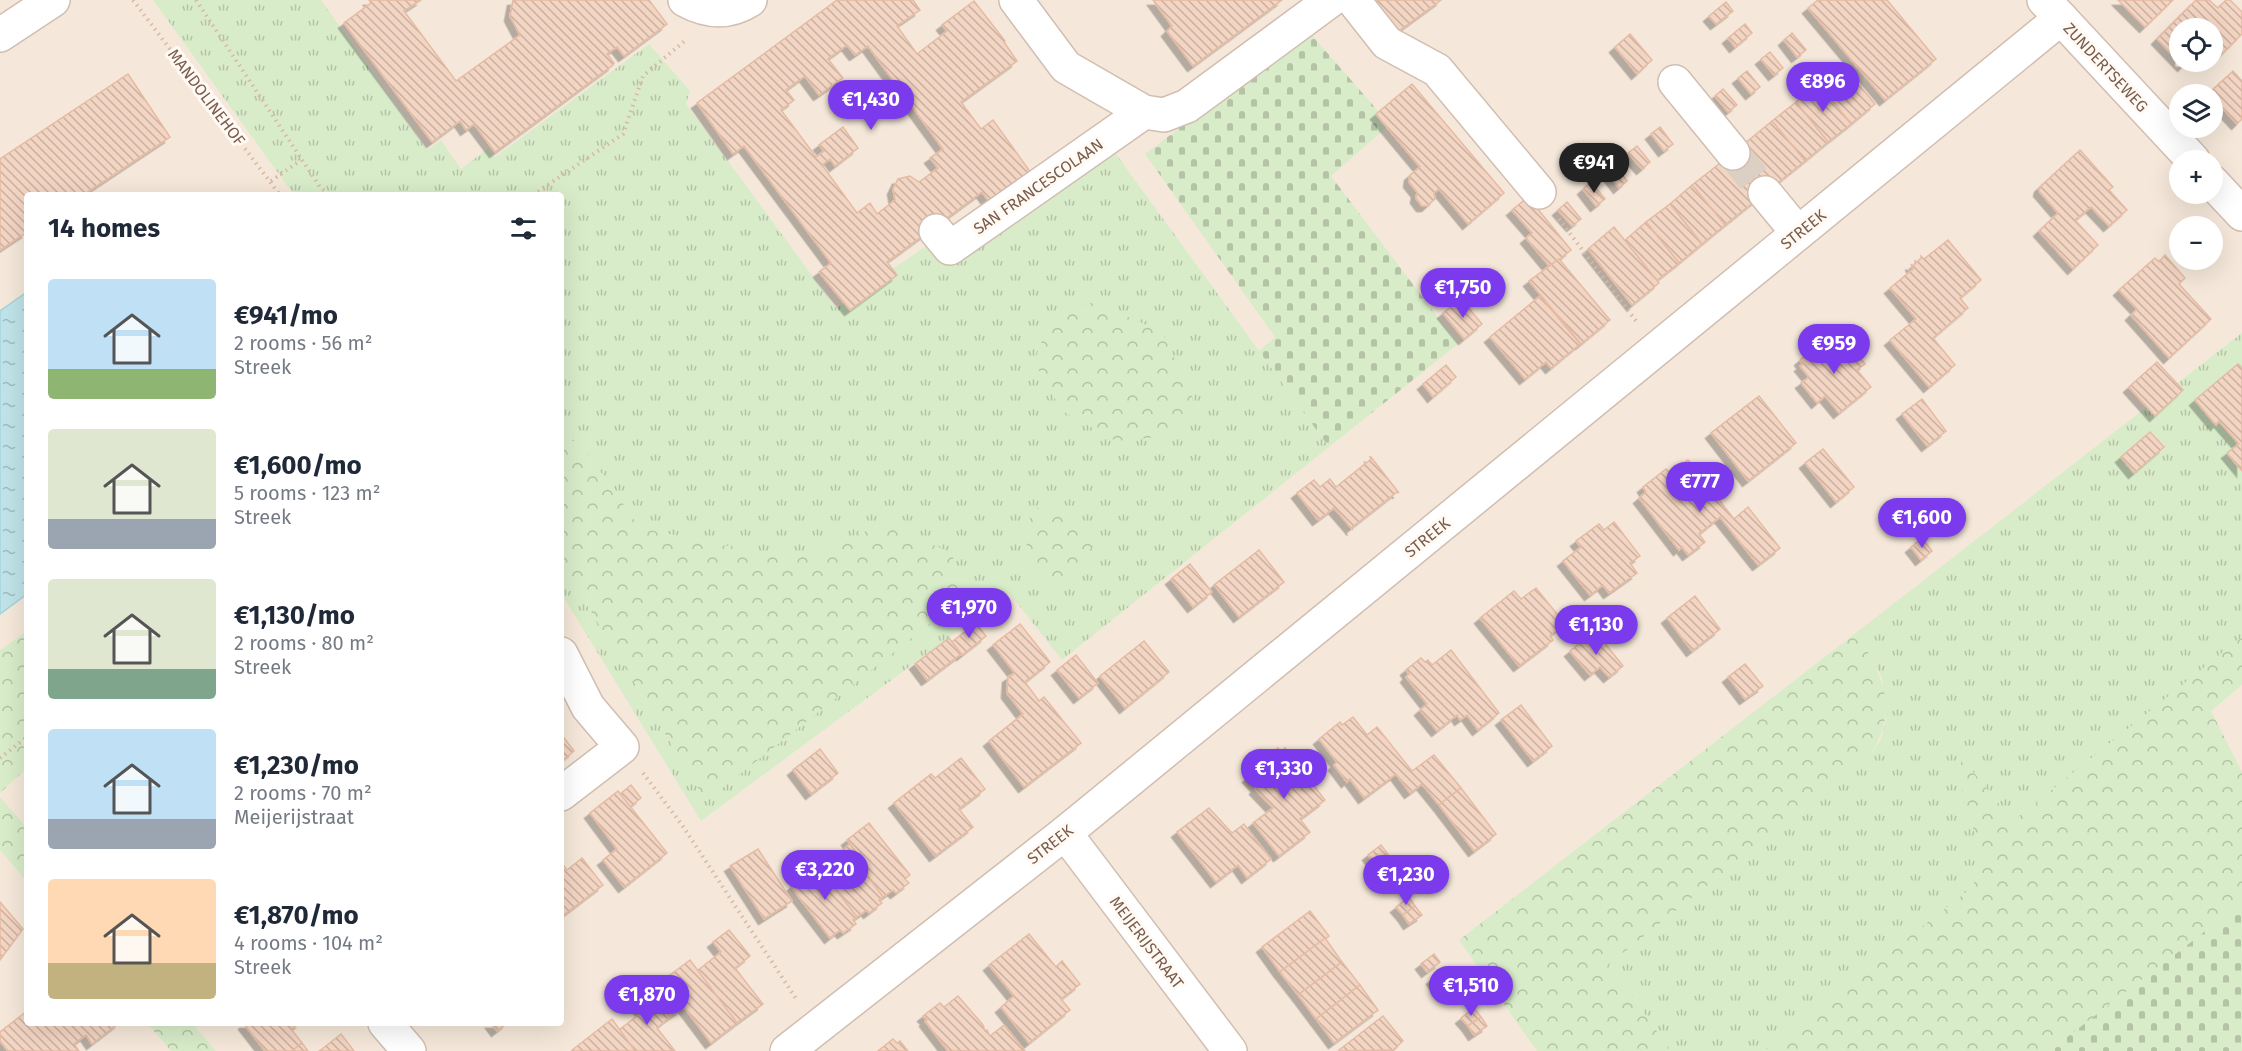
<!DOCTYPE html>
<meta charset="utf-8">
<style>
body{margin:0;font-family:"Fira Sans",sans-serif;background:#f2f2f3;color:#1f2937;height:100vh;display:flex;flex-direction:column;font-size:22px;white-space:nowrap}
*{box-sizing:border-box;margin:0}
p{font-size:20px;color:#747a83}
.icon{flex:none;width:33px;height:33px;fill:none;stroke:currentColor;stroke-width:2;stroke-linecap:round;stroke-linejoin:round}
.map{position:relative;flex:1;overflow:hidden}
.sheet{position:absolute;left:24px;top:192px;width:540px;height:834px;display:flex;flex-direction:column;background:#fff;border-radius:6px;box-shadow:0 6px 24px #0002}
.sheet>*{flex:none}
.buttons{position:absolute;left:2169px;top:18px;display:grid;gap:12px}
.buttons a{display:grid;place-items:center;width:54px;height:54px;border-radius:50%;background:#fff;box-shadow:0 6px 24px #0002;font-size:30px}
.price{position:absolute;translate:-50% -51px;padding:0 14px;border-radius:21px;background:#7c3aed;color:#fff;font-size:20px;line-height:39px;filter:drop-shadow(0 2px 3px #0008)}
.price::after{content:'';position:absolute;left:50%;top:36px;width:18px;height:14px;margin-left:-9px;background:inherit;clip-path:polygon(0 0,100% 0,50% 100%)}
.price.active{background:#222;color:#fff}
ul{padding:0;list-style:none}
li{display:flex;align-items:center;gap:18px;height:150px;padding:0 24px}
li span{display:grid;place-items:center;flex:none;width:168px;height:120px;border-radius:6px;color:#555}
li>.icon{margin-inline-start:auto}
span .icon{width:72px;height:72px;fill:#fffc;stroke-width:1}
li b{font-size:26px}
h2{display:flex;justify-content:space-between;align-items:center;height:72px;padding:0 24px;font-size:26px}
.map>svg:first-child{display:block}
</style>
<div class="map">
<svg width="2242" height="1051" viewBox="0 0 2242 1051">
<defs>
<pattern id="grass-tufts" width="24" height="20" patternUnits="userSpaceOnUse" patternTransform="scale(1.5)"><rect width="24" height="20" fill="#d8ecc9"/><path d="M3 7l-1-3M5 7V3M7 7l1-3M15 17l-1-3M17 17v-4M19 17l1-3" fill="none" stroke="#b4c2a5"/></pattern>
<pattern id="forest-crowns" width="20" height="18" patternUnits="userSpaceOnUse" patternTransform="scale(1.5)"><rect width="20" height="18" fill="#d8ecc9"/><path d="M2 6a3 3 0 1 1 6 0M12 15a3 3 0 1 1 6 0" fill="none" stroke="#b4c2a5"/></pattern>
<pattern id="cemetery-stones" width="16" height="16" patternUnits="userSpaceOnUse" patternTransform="scale(1.5)"><rect width="16" height="16" fill="#d8ecc9"/><path d="M2 7V4a2 2 0 0 1 4 0v3zM10 15v-3a2 2 0 0 1 4 0v3z" fill="#b4c2a5"/></pattern>
<pattern id="water-ripples" width="26" height="14" patternUnits="userSpaceOnUse" patternTransform="scale(1.5)"><rect width="26" height="14" fill="#bfe3e8"/><path d="M2 4q2-2 4 0t4 0M15 11q2-2 4 0t4 0" fill="none" stroke="#a0bbbe"/></pattern>
<pattern id="building-back-hatch" width="6" height="6" patternUnits="userSpaceOnUse" patternTransform="scale(1.5)"><rect width="6" height="6" fill="#f3d5c3"/><path d="M-1 5l2 2M0 0l6 6M5-1l2 2" fill="none" stroke="#cab0a1"/></pattern>
<filter id="shadow"><feDropShadow dx="-5.5" dy="5.5" stdDeviation="0" flood-color="#0004"/></filter>
</defs>
<rect width="100%" height="100%" fill="#fdf6ec"/>
<path fill="#f5e8da" fill-rule="evenodd" d="M0,0H2242V1051H0ZM2180,28H2212V62H2180ZM2180,94H2212V128H2180ZM2180,160H2212V194H2180ZM27,195H561V1023H27ZM2180,226H2212V260H2180Z"/>
<g fill="url(#grass-tufts)" fill-rule="evenodd">
<path d="M153,0H321L427,150L441,140L461,169L487,149L495,157L649,44L690,91L686,104L836,308L1097,128L1329,447L1062,660L1009,593L701,821L561,593V562L706,801L884,524L794,560L640,528L578,440L561,439V195H294ZM1031,507L1070,516L1099,537L1025,560Z"/>
<polygon points="2242,333 2242,637 2013,822 1961,758 1966,811 1981,847 1982,871 1969,890 1763,1051 1671,1051 1609,964 1869,757 1881,739 1886,720 1882,678 1857,632"/>
</g>
<g fill="url(#forest-crowns)">
<polygon points="1094,302 1162,332 1193,400 1167,436 1116,441 1062,411 1034,362 1051,317"/>
<polygon points="561,439 578,440 640,528 794,560 884,524 950,552 970,592 706,801 561,562"/>
<polygon points="1031,506 1070,516 1099,537 1072,574 1049,585 1035,576 1025,560"/>
<polygon points="27,631 27,768 0,793 0,650"/>
<path d="M1857,632C1882,678 1901,708 1869,757L1609,964L1671,1051H1537L1459,940Z"/>
<polygon points="2242,637 2242,685 2211,711 2242,772 2242,903 2049,1051 1763,1051 1969,890 1982,871 1981,847 1966,811 1961,783 1961,757 2013,821"/>
<polygon points="0,797 27,828 27,882 0,850"/>
<polygon points="147,1023 192,1023 216,1051 171,1051"/>
</g>
<g fill="url(#cemetery-stones)">
<polygon points="1308,31 1379,112 1387,127 1331,176 1458,344 1329,447 1259,351 1275,337 1145,154"/>
<polygon points="2242,903 2242,1051 2049,1051"/>
</g>
<polygon fill="url(#water-ripples)" stroke="#a5d3da" stroke-width="1.5" points="27,292 27,594 0,614 0,311"/>
<g fill="url(#building-back-hatch)" stroke="#e6bba3" stroke-width="1.5" fill-rule="evenodd" filter="url(#shadow)">
<polygon points="369,0 421,0 404,11 456,81 520,35 510,16 513,0 649,0 667,24 624,56 617,47 607,54 614,63 613,65 495,152 474,124 466,130 460,121 432,142 344,23 371,3"/>
<path d="M837,0H913L920,10L897,26L917,54L947,31L942,25L974,1L1005,41L1004,42L1017,61L961,102L981,129L993,120L1031,173L990,203L982,192L887,262L897,275L850,310L819,272L831,263L744,146L733,154L697,103ZM847,45L855,55L868,46L943,149L930,158L938,168L919,182L910,176L898,179L893,189L895,200L877,214L870,203L857,213L822,165L830,159L835,166L858,148L843,127L819,145L824,151L816,157L781,110L794,100L786,90L805,76L819,95L843,78L828,59Z"/>
<polygon points="1153,0 1282,0 1193,66 1167,31 1172,26"/>
<polygon points="1371,0 1441,0 1396,33"/>
<polygon points="1818,0 1887,0 1936,59 1885,100 1808,8"/>
<polygon points="2118,0 2173,0 2145,27"/>
<polygon points="2196,0 2209,0 2218,8 2226,0 2230,0 2242,12 2242,34 2222,54 2212,44 2212,28 2180,28 2180,62 2187,62 2183,66 2157,39"/>
<polygon points="1726,2 1733,11 1716,24 1709,16"/>
<polygon points="1745,24 1752,33 1735,47 1728,38"/>
<polygon points="1792,33 1806,50 1797,57 1784,40"/>
<polygon points="1630,34 1652,60 1637,74 1615,47"/>
<polygon points="1770,52 1783,68 1774,75 1761,59"/>
<polygon points="1842,64 1875,104 1851,124 1818,83"/>
<polygon points="1747,71 1760,87 1751,94 1738,78"/>
<polygon points="2233,71 2242,81 2242,119 2237,124 2212,97 2212,94 2209,93"/>
<polygon points="128,74 170,137 83,195 27,195 27,232 0,250 0,159"/>
<polygon points="1818,83 1851,124 1828,142 1796,102"/>
<polygon points="1412,84 1504,193 1468,224 1439,189 1434,193 1435,199 1427,206 1422,206 1416,198 1417,192 1409,182 1410,175 1420,167 1376,114"/>
<polygon points="1723,89 1737,105 1728,112 1715,96"/>
<polygon points="1796,102 1828,142 1805,161 1772,121"/>
<polygon points="1772,121 1805,161 1765,193 1733,153"/>
<polygon points="1660,127 1673,144 1664,151 1651,134"/>
<polygon points="1637,146 1650,162 1642,169 1628,153"/>
<polygon points="2080,150 2113,187 2109,190 2127,210 2109,226 2091,207 2075,220 2098,245 2073,269 2039,231 2058,213 2039,191 2040,187"/>
<polygon points="1733,153 1765,193 1725,225 1692,185"/>
<polygon points="1614,164 1627,181 1619,188 1606,171"/>
<polygon points="1591,182 1605,199 1596,206 1583,189"/>
<polygon points="1692,185 1725,225 1702,244 1670,204"/>
<polygon points="1528,197 1571,250 1550,267 1526,238 1532,233 1512,210"/>
<polygon points="1567,202 1581,219 1572,226 1558,210"/>
<polygon points="1670,204 1702,244 1679,263 1646,222"/>
<polygon points="1646,222 1679,263 1656,281 1624,241"/>
<polygon points="1614,227 1659,283 1632,305 1588,249"/>
<polygon points="1948,240 1981,280 1960,298 1968,308 1933,338 1955,365 1929,387 1890,340 1916,319 1890,288 1913,269 1911,264 1913,266 1921,258 1921,256 1924,259"/>
<polygon points="2165,255 2185,278 2179,284 2211,319 2169,358 2131,315 2137,309 2119,290 2155,258 2159,262"/>
<polygon points="1559,259 1610,320 1581,344 1529,281"/>
<polygon points="1540,296 1580,344 1551,368 1546,362 1525,379 1490,337"/>
<polygon points="1461,299 1482,324 1464,339 1443,313"/>
<polygon points="1832,340 1841,351 1849,345 1865,364 1857,370 1871,387 1839,413 1825,396 1817,403 1801,383 1809,377 1800,366 1803,364 1800,360 1814,348 1817,352"/>
<polygon points="2157,362 2183,390 2155,416 2129,387"/>
<polygon points="2238,364 2242,368 2242,471 2227,453 2239,444 2219,421 2216,425 2195,400"/>
<polygon points="1446,365 1456,377 1433,397 1423,384"/>
<polygon points="1759,396 1796,443 1748,481 1711,433"/>
<polygon points="1922,399 1946,431 1927,446 1902,414"/>
<polygon points="2150,432 2164,447 2134,473 2121,457"/>
<polygon points="1823,449 1854,487 1836,502 1805,463"/>
<polygon points="1370,457 1371,457 1399,493 1397,492 1351,528 1353,530 1334,508 1318,520 1297,493 1314,480 1320,487 1330,479 1336,487 1371,459"/>
<polygon points="1688,460 1734,519 1748,507 1780,548 1758,565 1720,517 1699,534 1705,542 1688,555 1682,547 1679,550 1639,498 1646,492 1643,487 1666,469 1670,473"/>
<polygon points="1614,522 1640,556 1630,563 1637,573 1609,593 1603,585 1590,595 1563,561 1581,547 1576,541 1599,524 1604,530"/>
<polygon points="1922,538 1932,551 1921,560 1911,547"/>
<polygon points="1259,550 1284,582 1239,617 1214,585"/>
<polygon points="1190,564 1212,592 1193,607 1171,579"/>
<polygon points="1536,588 1565,624 1550,636 1553,640 1519,666 1480,618 1514,591 1521,599"/>
<polygon points="1695,596 1720,629 1692,651 1667,618"/>
<polygon points="976,623 986,636 962,655 952,642"/>
<polygon points="1020,624 1050,662 1025,682 1039,701 1044,697 1081,743 1024,787 989,741 1023,714 1007,693 1008,677 1015,673 993,645"/>
<polygon points="1595,631 1623,666 1609,677 1600,667 1590,675 1570,651"/>
<polygon points="949,638 961,654 927,680 915,664"/>
<polygon points="1144,641 1169,672 1125,708 1100,676"/>
<polygon points="1451,650 1499,713 1478,730 1467,715 1460,720 1457,715 1437,731 1420,710 1427,704 1406,677 1409,674 1406,670 1421,658 1425,662 1428,660 1432,665"/>
<polygon points="1076,655 1098,683 1079,698 1057,670"/>
<polygon points="1745,664 1763,686 1745,699 1728,677"/>
<polygon points="1521,705 1552,746 1533,761 1501,720"/>
<polygon points="1353,717 1367,735 1377,727 1412,771 1434,755 1461,788 1439,805 1422,784 1410,793 1396,774 1364,798 1350,779 1347,782 1334,765 1337,762 1319,739 1340,722 1342,725"/>
<polygon points="561,734 574,751 561,762"/>
<polygon points="1278,748 1281,752 1285,748 1325,800 1300,819 1310,832 1279,856 1253,823 1273,808 1255,789 1257,787 1248,777 1267,762 1264,758"/>
<polygon points="820,749 838,773 811,794 793,770"/>
<polygon points="961,758 985,789 959,809 973,827 935,856 894,803 931,774 935,778"/>
<polygon points="631,785 641,798 630,807 620,794"/>
<polygon points="1461,788 1496,834 1474,851 1439,805"/>
<polygon points="618,791 667,853 624,887 603,860 617,849 590,813"/>
<polygon points="1209,808 1232,833 1244,824 1271,859 1247,878 1238,865 1216,882 1177,832"/>
<polygon points="869,823 910,875 905,879 909,883 896,893 893,890 883,897 859,865 863,862 847,840"/>
<polygon points="850,844 863,862 859,865 883,897 879,900 882,903 869,913 867,910 857,917 832,885 855,868 841,851"/>
<polygon points="1381,845 1405,877 1392,887 1368,855"/>
<polygon points="758,849 792,901 764,919 730,866"/>
<polygon points="582,858 603,885 561,917 561,862 567,870"/>
<polygon points="822,863 837,882 832,885 857,917 853,920 856,924 843,933 840,930 830,938 791,887"/>
<polygon points="1409,897 1415,906 1403,915 1396,907"/>
<polygon points="0,902 23,929 0,960"/>
<polygon points="1415,906 1422,915 1409,924 1403,915"/>
<polygon points="1310,911 1329,936 1280,972 1262,947"/>
<polygon points="729,930 750,956 735,968 763,1004 737,1023 697,971 721,952 713,942"/>
<polygon points="1029,934 1056,967 1062,961 1080,984 1061,999 1070,1010 1029,1043 1001,1007 1014,996 989,965"/>
<polygon points="1325,938 1342,962 1298,995 1280,972"/>
<polygon points="1434,954 1440,962 1427,972 1421,964"/>
<polygon points="690,960 737,1023 711,1043 684,1007 670,1017 650,990"/>
<polygon points="1342,962 1360,985 1316,1019 1298,995"/>
<polygon points="1445,969 1452,978 1439,988 1432,979"/>
<polygon points="1360,985 1378,1010 1334,1043 1316,1019"/>
<polygon points="650,990 670,1017 657,1028 675,1051 635,1051 619,1030 642,1012 635,1002"/>
<polygon points="958,996 983,1025 985,1031 987,1030 990,1036 1004,1025 1025,1051 948,1051 925,1021 927,1020 923,1016 940,1003 944,1007"/>
<polygon points="1474,1008 1481,1017 1468,1026 1461,1018"/>
<polygon points="27,1011 27,1023 119,1023 92,1044 86,1035 74,1044 79,1051 8,1051 0,1041 0,1032"/>
<polygon points="1383,1016 1403,1041 1393,1050 1340,1051 1339,1050"/>
<polygon points="1481,1017 1487,1026 1474,1035 1468,1026"/>
<polygon points="612,1019 635,1051 572,1051 572,1050"/>
<polygon points="245,1023 300,1023 291,1029 302,1043 292,1051 265,1051 244,1024"/>
<polygon points="491,1023 507,1023 497,1031"/>
<polygon points="341,1034 354,1051 319,1051 322,1049"/>
<polygon points="893,1039 897,1043 900,1041 908,1051 878,1051"/>
<polygon points="302,1043 308,1051 292,1051"/>
</g>
<g fill="none" stroke-linecap="round" stroke-linejoin="round">
<polyline stroke="#dcd0c4" stroke-width="33" stroke-dasharray="33 16" stroke-linecap="butt" points="1733,153 1765,193"/>
<g stroke="#d1beb0" stroke-width="36">
<g id="minor">
<path d="M685,0C707,12 728,14 750,0"/>
<polyline points="1016,0 1066,67 1144,112 1164,115 1187,106 1331,0"/>
<polyline points="1353,0 1387,43 1437,70 1539,192"/>
<polyline points="2044,0 2193,160"/>
<polyline points="0,35 53,0"/>
<polyline points="1675,82 1733,153"/>
<polyline points="2212,182 2242,214"/>
<polyline points="1765,193 1798,233"/>
<polyline points="936,231 950,248 1144,112"/>
<polyline points="561,654 588,707 622,747 561,794"/>
<polyline points="1065,833 1230,1051"/>
<polyline points="385,1023 409,1051"/>
<polyline points="787,1051 1065,833 2061,18"/>
</g>
</g>
<g stroke="#d9b8a5" stroke-width="4" stroke-dasharray="1.5 4.5" stroke-linecap="butt">
<polyline points="133,0 280,195"/>
<polyline points="196,0 320,187 330,195"/>
<polyline points="271,181 301,160"/>
<polyline points="533,195 623,134 643,76 687,39"/>
<polyline points="1559,219 1636,321"/>
<polyline points="0,758 27,737"/>
<polyline points="643,773 682,825 797,1000"/>
</g>
<use href="#minor" stroke="#fff" stroke-width="33"/>
</g>
<g text-anchor="middle" stroke-width="6" stroke-linejoin="round" paint-order="stroke">
<g font-size="16" fill="#7a5c4d" stroke="#fffaf3">
<text transform="translate(2106 67) rotate(47)" y="6">ZUNDERTSEWEG</text>
<text transform="translate(207 97) rotate(53)" y="6">MANDOLINEHOF</text>
<text transform="translate(1038 186) rotate(-35)" y="6">SAN FRANCESCOLAAN</text>
<text transform="translate(1803 229) rotate(-39)" y="6">STREEK</text>
<text transform="translate(1427 537) rotate(-39)" y="6">STREEK</text>
<text transform="translate(1050 844) rotate(-38)" y="6">STREEK</text>
<text transform="translate(1147 942) rotate(53)" y="6">MEIJERIJSTRAAT</text>
</g>
</g>
</svg>
<div class="buttons">
<a><svg class="icon" aria-label="locate" viewBox="0 0 24 24"><circle cx="12" cy="12" r="6"/><path d="M12 2v4M12 18v4M2 12h4M18 12h4"/></svg></a>
<a><svg class="icon" aria-label="layers" viewBox="0 0 24 24"><path d="M12 4l9 5-9 5-9-5zM3 14l9 5 9-5"/></svg></a>
<a>+</a>
<a>−</a>
</div>
<b class="price" style="left:1823px;top:113px">€896</b>
<b class="price" style="left:871px;top:131px">€1,430</b>
<b class="price active" style="left:1594px;top:194px">€941</b>
<b class="price" style="left:1463px;top:319px">€1,750</b>
<b class="price" style="left:1834px;top:375px">€959</b>
<b class="price" style="left:1700px;top:513px">€777</b>
<b class="price" style="left:1922px;top:549px">€1,600</b>
<b class="price" style="left:969px;top:639px">€1,970</b>
<b class="price" style="left:1596px;top:656px">€1,130</b>
<b class="price" style="left:1284px;top:800px">€1,330</b>
<b class="price" style="left:825px;top:901px">€3,220</b>
<b class="price" style="left:1406px;top:906px">€1,230</b>
<b class="price" style="left:1471px;top:1017px">€1,510</b>
<b class="price" style="left:647px;top:1026px">€1,870</b>
<section class="sheet">
<h2>14 homes<svg class="icon" aria-label="filters" viewBox="0 0 24 24"><path d="M4 7h16M4 17h16"/><circle cx="9" cy="7" r="2"/><circle cx="15" cy="17" r="2"/></svg></h2>
<ul>
<li><span style="background:linear-gradient(#bfe0f5 75%,#8fb573 0)"><svg class="icon" aria-label="home" viewBox="0 0 24 24"><path d="M3 11l9-7 9 7M6 9v11h12V9"/></svg></span><div><b>€941/mo</b><p>2 rooms · 56 m²</p><p>Streek</p></div></li>
<li><span style="background:linear-gradient(#dfe7d0 75%,#9aa5b1 0)"><svg class="icon" aria-label="home" viewBox="0 0 24 24"><path d="M3 11l9-7 9 7M6 9v11h12V9"/></svg></span><div><b>€1,600/mo</b><p>5 rooms · 123 m²</p><p>Streek</p></div></li>
<li><span style="background:linear-gradient(#dfe7d0 75%,#7fa58c 0)"><svg class="icon" aria-label="home" viewBox="0 0 24 24"><path d="M3 11l9-7 9 7M6 9v11h12V9"/></svg></span><div><b>€1,130/mo</b><p>2 rooms · 80 m²</p><p>Streek</p></div></li>
<li><span style="background:linear-gradient(#bfe0f5 75%,#9aa5b1 0)"><svg class="icon" aria-label="home" viewBox="0 0 24 24"><path d="M3 11l9-7 9 7M6 9v11h12V9"/></svg></span><div><b>€1,230/mo</b><p>2 rooms · 70 m²</p><p>Meijerijstraat</p></div></li>
<li><span style="background:linear-gradient(#ffd9b3 70%,#c2b280 0)"><svg class="icon" aria-label="home" viewBox="0 0 24 24"><path d="M3 11l9-7 9 7M6 9v11h12V9"/></svg></span><div><b>€1,870/mo</b><p>4 rooms · 104 m²</p><p>Streek</p></div></li>
</ul>
</section>
</div>
